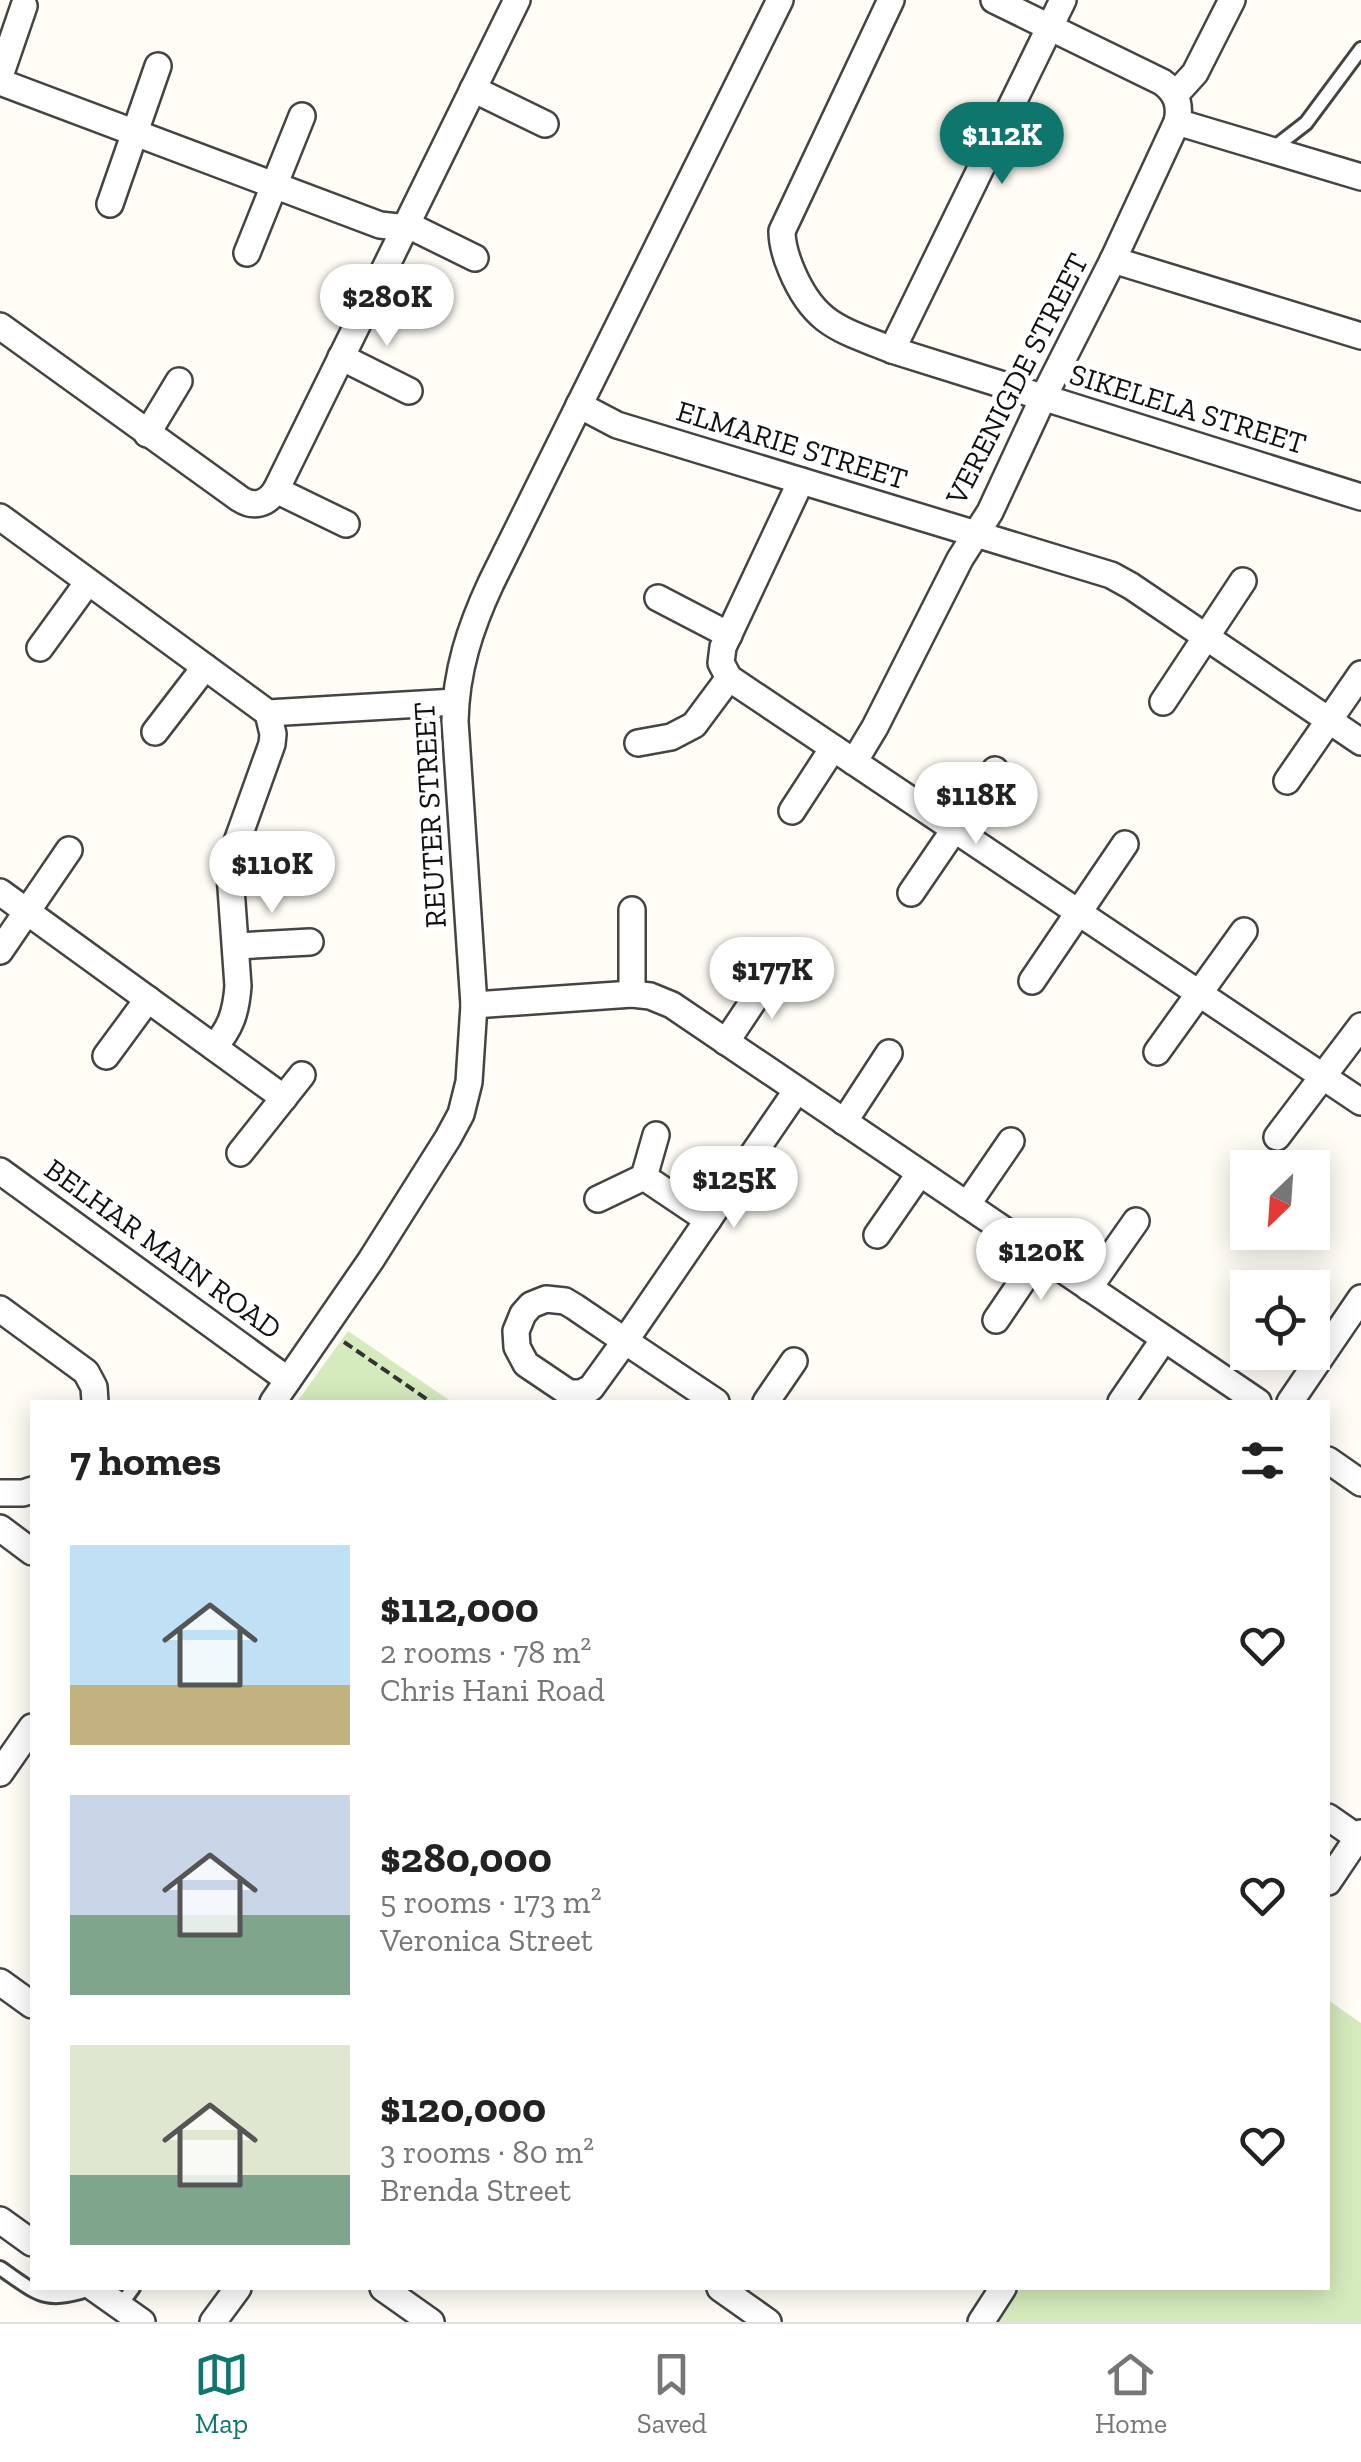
<!DOCTYPE html>
<meta charset="utf-8">
<style>
body{margin:0;font-family:"Zilla Slab",serif;background:#f6f6f6;color:#222;height:100vh;display:flex;flex-direction:column;font-size:38px;white-space:nowrap}
*{box-sizing:border-box;margin:0}
p{font-size:32px;color:#767676}
.icon{flex:none;width:55px;height:55px;fill:none;stroke:currentColor;stroke-width:2;stroke-linecap:round;stroke-linejoin:round}
.map{position:relative;flex:1;overflow:hidden}
.side{position:absolute;left:30px;top:1400px;width:1300px;height:890px;display:flex;flex-direction:column;background:#fff;border-radius:0px;box-shadow:0 5px 25px #0003}
.side>*{flex:none}
.needle{width:65px;rotate:205deg}
.tools{position:absolute;left:1230px;top:1150px;display:grid;gap:20px}
.tools a{display:grid;place-items:center;width:100px;height:100px;border-radius:0px;background:#fff;box-shadow:0 5px 25px #0003;font-size:50px}
.price{position:absolute;translate:-50% -85px;padding:0 22px;border-radius:35px;background:#fff;color:#222;font-size:32px;line-height:65px;filter:drop-shadow(0 2px 5px #0008)}
.price::after{content:'';position:absolute;left:50%;top:60px;width:30px;height:22px;margin-left:-15px;background:inherit;clip-path:polygon(0 0,100% 0,50% 100%)}
.price.active{background:#0f766e;color:#fff}
ul{padding:0;list-style:none}
li{display:flex;align-items:center;gap:30px;height:250px;padding:0 40px}
li span{display:grid;place-items:center;flex:none;width:280px;height:200px;border-radius:0px;color:#555}
li>.icon{margin-inline-start:auto}
span .icon{width:120px;height:120px;fill:#fffc;stroke-width:1}
li b{font-size:42px}
h2{display:flex;justify-content:space-between;align-items:center;height:120px;padding:0 40px;font-size:42px}
.tabs{display:flex;justify-content:space-around;align-items:center;height:140px;border-top:2px solid #e0e0e0;background:#fff;font-size:28px;color:#767676}
.tabs a{display:grid;justify-items:center;gap:5px}
.tabs .active{color:#0f766e}
.map>svg:first-child{display:block}
</style>
<div class="map">
<svg width="1361" height="2322" viewBox="0 0 1361 2322">
<rect width="100%" height="100%" fill="#fffdf5"/>
<g fill="#d5ebbd">
<polygon points="348,1331 452,1402 297,1402"/>
<polygon points="1328,2000 1361,2023 1361,2322 992,2322 1010,2288 1328,2288"/>
</g>
<g fill="none" stroke-linecap="round" stroke-linejoin="round">
<g stroke="#444" stroke-width="18">
<g id="lane">
<polyline points="1271,150 1306,123 1361,49"/>
<path d="M0,2268C41,2296 44,2304 94,2288"/>
<polyline points="120,2306 133,2288"/>
</g>
</g>
<g stroke="#444" stroke-width="30">
<g id="street">
<path d="M891,0L782,231C782,245 786,257 791,269C814,325 840,329 892,350L1361,497"/>
<polyline points="0,76 24,6"/>
<polyline points="0,82 380,225 416,229 475,258"/>
<polyline points="473,89 545,124"/>
<polyline points="1175,95 1195,73 1232,0"/>
<polyline points="1177,122 1361,177"/>
<polyline points="110,204 158,66"/>
<polyline points="247,253 302,116"/>
<polyline points="1113,260 1361,336"/>
<path d="M0,326L240,499C254,508 267,504 276,490L517,0"/>
<polyline points="892,350 1063,0"/>
<polyline points="341,357 409,391"/>
<polyline points="579,405 617,425 1111,575 1131,586 1361,742"/>
<polyline points="147,434 179,381"/>
<polyline points="801,481 723,647 721,663 729,678 1361,1102"/>
<polyline points="276,490 346,524"/>
<polyline points="0,517 268,713 455,702"/>
<polyline points="658,598 729,635"/>
<polyline points="40,648 88,582"/>
<polyline points="1163,702 1243,581"/>
<polyline points="155,732 205,667"/>
<polyline points="638,743 671,737 694,725 729,678"/>
<path d="M854,762L875,727L960,559L990,512L1043,398L1113,260L1177,122C1181,105 1176,92 1162,82L994,0"/>
<polyline points="1287,781 1361,674"/>
<polyline points="792,811 833,748"/>
<polyline points="0,892 284,1098"/>
<polyline points="911,893 995,770"/>
<polyline points="632,910 632,994"/>
<polyline points="236,946 310,942"/>
<polyline points="0,951 69,850"/>
<polyline points="1032,981 1125,844"/>
<polyline points="474,1005 632,994 650,996 672,1005 1258,1402"/>
<polyline points="726,1042 772,973"/>
<path d="M214,1047C231,1028 236,1012 238,986L230,874L234,850L272,744L273,734L268,713"/>
<polyline points="1157,1052 1244,931"/>
<polyline points="106,1056 148,999"/>
<polyline points="844,1122 889,1053"/>
<polyline points="1277,1137 1361,1026"/>
<polyline points="240,1153 302,1075"/>
<polyline points="0,1171 288,1380"/>
<polyline points="644,1177 656,1135"/>
<polyline points="598,1199 644,1177 708,1220"/>
<polyline points="967,1205 1011,1141"/>
<polyline points="877,1235 920,1173"/>
<polyline points="1089,1288 1136,1221"/>
<polyline points="0,1309 86,1372 94,1387 95,1402"/>
<polyline points="996,1320 1040,1255"/>
<path d="M273,1402L371,1260L448,1138L461,1114L469,1082L474,1005L455,721C456,671 470,628 491,583L780,0"/>
<polyline points="716,1402 625,1341 575,1307 565,1301 546,1299 531,1305 523,1314 516,1331 517,1347 526,1364 569,1393 581,1393 591,1388 625,1341 797,1090"/>
<polyline points="766,1402 794,1361"/>
<polyline points="1121,1402 1164,1339"/>
<polyline points="1290,1402 1361,1298"/>
<polyline points="1328,1460 1361,1483"/>
<polyline points="0,1493 23,1493 32,1490"/>
<polyline points="0,1528 32,1552"/>
<polyline points="0,1773 32,1727"/>
<polyline points="1328,1817 1361,1840"/>
<polyline points="1328,1882 1361,1833"/>
<polyline points="0,1982 32,2005"/>
<polyline points="0,2220 32,2243"/>
<polyline points="94,2288 142,2322"/>
<polyline points="383,2288 431,2322"/>
<polyline points="720,2288 768,2322"/>
<polyline points="213,2322 238,2288"/>
<polyline points="981,2322 1003,2288"/>
</g>
</g>
<polyline stroke="#333" stroke-width="4" stroke-dasharray="10 5" stroke-linecap="butt" points="344,1342 431,1402"/>
<use href="#lane" stroke="#fff" stroke-width="12"/>
<use href="#street" stroke="#fff" stroke-width="25"/>
</g>
<g text-anchor="middle" stroke-width="10" stroke-linejoin="round" paint-order="stroke">
<g font-size="30" fill="#111" stroke="#fff">
<text transform="translate(1017 379) rotate(-63)" y="10">VERENIGDE STREET</text>
<text transform="translate(1188 409) rotate(17)" y="10">SIKELELA STREET</text>
<text transform="translate(792 445) rotate(17)" y="10">ELMARIE STREET</text>
<text transform="translate(430 815) rotate(-93)" y="10">REUTER STREET</text>
<text transform="translate(163 1249) rotate(36)" y="10">BELHAR MAIN ROAD</text>
</g>
</g>
</svg>
<div class="tools">
<a><svg class="needle" viewBox="-14 -14 28 28"><path d="M0-13l5 13h-10z" fill="#e53935"/><path d="M0 13l5-13h-10z" fill="#767676"/></svg></a>
<a><svg class="icon" aria-label="locate" viewBox="0 0 24 24"><circle cx="12" cy="12" r="6"/><path d="M12 2v4M12 18v4M2 12h4M18 12h4"/></svg></a>
</div>
<b class="price active" style="left:1002px;top:187px">$112K</b>
<b class="price" style="left:387px;top:349px">$280K</b>
<b class="price" style="left:976px;top:847px">$118K</b>
<b class="price" style="left:272px;top:916px">$110K</b>
<b class="price" style="left:772px;top:1022px">$177K</b>
<b class="price" style="left:734px;top:1231px">$125K</b>
<b class="price" style="left:1041px;top:1303px">$120K</b>
<section class="side">
<h2>7 homes<svg class="icon" aria-label="filters" viewBox="0 0 24 24"><path d="M4 7h16M4 17h16"/><circle cx="9" cy="7" r="2"/><circle cx="15" cy="17" r="2"/></svg></h2>
<ul>
<li><span style="background:linear-gradient(#bfe0f5 70%,#c2b280 0)"><svg class="icon" aria-label="home" viewBox="0 0 24 24"><path d="M3 11l9-7 9 7M6 9v11h12V9"/></svg></span><div><b>$112,000</b><p>2 rooms · 78 m²</p><p>Chris Hani Road</p></div><svg class="icon" aria-label="heart" viewBox="0 0 24 24"><path d="M12 20l-8-8c-3-5 5-10 8-4 3-6 11-1 8 4z"/></svg></li>
<li><span style="background:linear-gradient(#c9d6e8 60%,#7fa58c 0)"><svg class="icon" aria-label="home" viewBox="0 0 24 24"><path d="M3 11l9-7 9 7M6 9v11h12V9"/></svg></span><div><b>$280,000</b><p>5 rooms · 173 m²</p><p>Veronica Street</p></div><svg class="icon" aria-label="heart" viewBox="0 0 24 24"><path d="M12 20l-8-8c-3-5 5-10 8-4 3-6 11-1 8 4z"/></svg></li>
<li><span style="background:linear-gradient(#dfe7d0 65%,#7fa58c 0)"><svg class="icon" aria-label="home" viewBox="0 0 24 24"><path d="M3 11l9-7 9 7M6 9v11h12V9"/></svg></span><div><b>$120,000</b><p>3 rooms · 80 m²</p><p>Brenda Street</p></div><svg class="icon" aria-label="heart" viewBox="0 0 24 24"><path d="M12 20l-8-8c-3-5 5-10 8-4 3-6 11-1 8 4z"/></svg></li>
</ul>
</section>
</div>
<nav class="tabs">
<a class="active"><svg class="icon" aria-label="map" viewBox="0 0 24 24"><path d="M3 6l6-2 6 2 6-2v14l-6 2-6-2-6 2zM9 4v14M15 6v14"/></svg>Map</a>
<a><svg class="icon" aria-label="saved" viewBox="0 0 24 24"><path d="M7 4h10v16l-5-4-5 4z"/></svg>Saved</a>
<a><svg class="icon" aria-label="home" viewBox="0 0 24 24"><path d="M3 11l9-7 9 7M6 9v11h12V9"/></svg>Home</a>
</nav>
